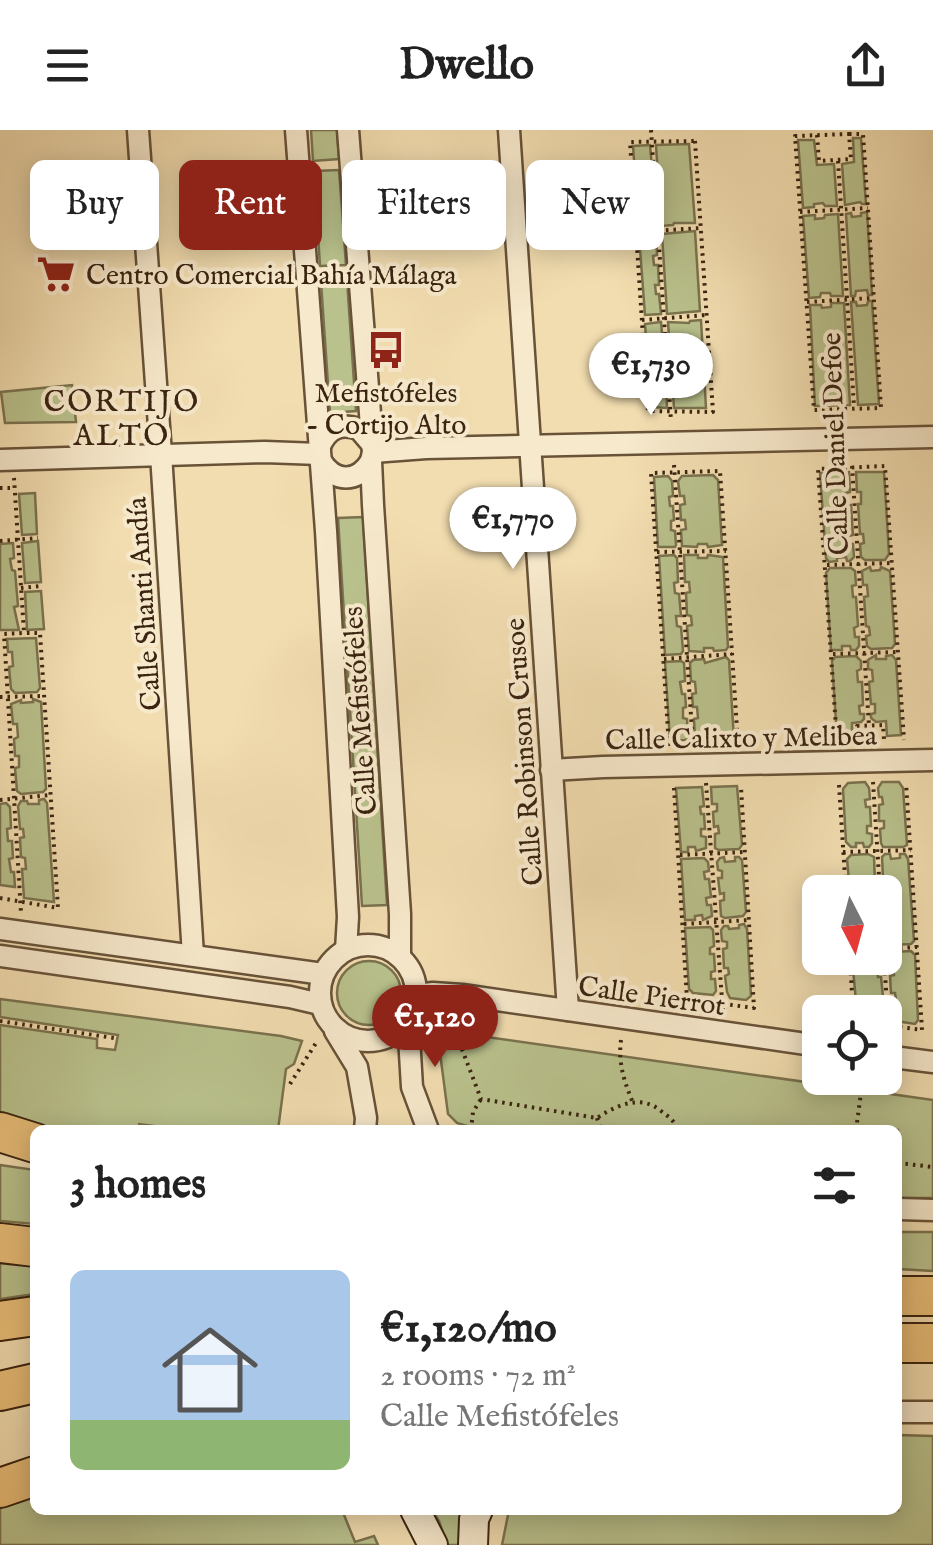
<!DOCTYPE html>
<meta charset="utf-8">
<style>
body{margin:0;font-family:"IM FELL English",serif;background:#f6f6f6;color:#222;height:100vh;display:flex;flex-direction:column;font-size:38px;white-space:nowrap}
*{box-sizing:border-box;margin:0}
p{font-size:32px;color:#767676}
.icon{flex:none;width:55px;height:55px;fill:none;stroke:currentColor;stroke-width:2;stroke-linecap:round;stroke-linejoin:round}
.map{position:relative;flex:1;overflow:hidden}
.side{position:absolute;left:30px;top:995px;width:872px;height:390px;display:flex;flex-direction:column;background:#fff;border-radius:15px;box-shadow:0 5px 25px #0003}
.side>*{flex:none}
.guide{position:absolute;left:30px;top:30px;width:875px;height:90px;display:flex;gap:20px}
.needle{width:65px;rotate:174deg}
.buttons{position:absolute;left:802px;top:745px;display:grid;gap:20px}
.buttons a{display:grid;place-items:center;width:100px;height:100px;border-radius:15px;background:#fff;box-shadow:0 5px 25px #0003;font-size:50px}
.price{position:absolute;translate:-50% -85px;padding:0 22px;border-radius:35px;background:#fff;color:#222;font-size:32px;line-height:65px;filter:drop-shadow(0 2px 5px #0008)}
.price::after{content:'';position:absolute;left:50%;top:60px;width:30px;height:22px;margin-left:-15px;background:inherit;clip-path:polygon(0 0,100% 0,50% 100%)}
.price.on{background:#8f2418;color:#fff}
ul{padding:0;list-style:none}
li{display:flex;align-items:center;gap:30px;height:250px;padding:0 40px}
li span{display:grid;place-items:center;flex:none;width:280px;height:200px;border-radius:15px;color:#555}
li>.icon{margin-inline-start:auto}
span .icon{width:120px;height:120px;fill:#fffc;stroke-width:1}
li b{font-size:42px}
h2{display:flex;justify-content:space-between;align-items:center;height:120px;padding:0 40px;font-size:42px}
.pill{padding:0 35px;border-radius:15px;background:#fff;box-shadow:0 5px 25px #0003;font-size:35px;line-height:90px}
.pill.on{background:#8f2418;color:#fff}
header{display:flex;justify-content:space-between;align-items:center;height:130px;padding:0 40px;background:#fff;font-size:45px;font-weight:800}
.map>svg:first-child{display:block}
</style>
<header><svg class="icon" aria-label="menu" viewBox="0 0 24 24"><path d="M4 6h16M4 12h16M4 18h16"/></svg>Dwello<svg class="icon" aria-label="share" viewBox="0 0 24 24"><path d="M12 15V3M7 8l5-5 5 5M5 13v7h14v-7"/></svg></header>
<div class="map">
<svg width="933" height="1415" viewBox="0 0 933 1415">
<rect width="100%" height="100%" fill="#f2ddb0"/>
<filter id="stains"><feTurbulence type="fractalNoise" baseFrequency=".002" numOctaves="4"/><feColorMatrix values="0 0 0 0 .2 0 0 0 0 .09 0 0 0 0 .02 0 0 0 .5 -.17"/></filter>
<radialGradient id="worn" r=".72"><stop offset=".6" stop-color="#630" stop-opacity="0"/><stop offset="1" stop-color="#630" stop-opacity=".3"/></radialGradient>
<g fill="#b9c18c" stroke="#7a724e" stroke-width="2.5">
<polygon points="311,0 337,0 339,29 313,31"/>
<polygon points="853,8 861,8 866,74 862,74 860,72 845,75 842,34 854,32"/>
<polygon points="798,10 814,10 817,35 834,34 837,76 825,76 823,73 814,74 814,77 803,78"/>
<polygon points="689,14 695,93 674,93 673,95 661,96 656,15"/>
<polygon points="650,15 652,38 647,39 648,48 652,48 653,65 649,66 650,76 654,76 655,96 639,97 633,16"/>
<polygon points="339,40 346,135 320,136 314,41"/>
<polygon points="867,82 872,165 868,165 867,160 856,161 855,166 851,166 846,84 851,83 852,87 861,86 861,83"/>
<polygon points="838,84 843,166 831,166 830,163 821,163 820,167 809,168 803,86 815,85 815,89 824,88 825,85"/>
<polygon points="695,101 700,181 667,184 662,104"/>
<polygon points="656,104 657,125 653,126 654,135 658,135 659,155 655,155 656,164 659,164 661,184 645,185 639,105"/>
<polygon points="347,150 356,281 330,283 321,152"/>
<polygon points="868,171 872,171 879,274 858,275 851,172 856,172 857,176 867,175"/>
<polygon points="831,173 844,173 850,275 815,276 810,175 821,175 822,178 831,177"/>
<polygon points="701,190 706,278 674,278 668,192 689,193 690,191"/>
<polygon points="661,192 663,215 658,216 660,225 664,225 665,242 661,243 662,253 666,254 667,278 651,277 645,194"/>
<polygon points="72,255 76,292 5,293 1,262"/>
<polygon points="849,342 850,362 846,363 847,375 851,375 853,405 848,406 849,414 853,414 854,427 850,431 847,431 846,427 837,428 837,431 829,432 826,428 820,343"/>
<polygon points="856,342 884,342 889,424 885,430 865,430 861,427 860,414 864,413 863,404 860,404 858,374 861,374 861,362 857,362"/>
<polygon points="713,345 718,350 722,415 708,417 707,414 698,414 697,417 682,416 681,400 686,399 685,390 681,390 680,375 685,374 684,366 680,366 678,351 682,346"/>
<polygon points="668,346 672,351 673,366 669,367 670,376 673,376 674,390 671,391 671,400 675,401 676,415 675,417 658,417 654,347"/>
<polygon points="35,363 37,404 22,405 19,364"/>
<polygon points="363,387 387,775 362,776 338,388"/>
<polygon points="38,411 41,452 25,453 22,413"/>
<polygon points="13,413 14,428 10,429 12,440 15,441 18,476 14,477 19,500 0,500 0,414"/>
<polygon points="674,425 677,428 678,452 674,453 675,463 679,464 681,486 676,486 677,496 681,497 683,521 681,524 665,525 659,426"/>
<polygon points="684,425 698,425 698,428 707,428 708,425 723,427 728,517 726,520 714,521 713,518 704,518 704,522 689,521 687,496 692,495 691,486 687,485 686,463 690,462 689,452 685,452"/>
<polygon points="870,437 871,441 880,440 881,437 890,441 895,514 892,518 871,519 867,516 866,506 870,505 869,497 866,496 864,467 868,466 867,455 863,455 862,441"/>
<polygon points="830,438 851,438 855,441 856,455 852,456 853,467 856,467 858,496 854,498 855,507 859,507 859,516 856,520 851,520 850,516 842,516 842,520 831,520 826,443"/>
<polygon points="41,461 44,499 27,500 25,462"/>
<polygon points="36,508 40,558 37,562 15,563 11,559 9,537 13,536 12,522 8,522 7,509"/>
<polygon points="876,525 876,529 886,529 886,526 892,525 896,530 901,605 887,606 886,591 876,592 871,588 871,584 875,583 875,574 871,574 869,552 873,551 872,540 868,539 868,530"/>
<polygon points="856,526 861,531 861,539 857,541 858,552 862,552 863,575 859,576 860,584 864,584 864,589 861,592 852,593 852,606 837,607 832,531 835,527"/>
<polygon points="726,527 729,530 734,609 697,610 695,608 694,589 698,588 697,577 693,577 692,564 696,563 695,552 691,551 690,533 693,530 704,529 705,533"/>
<polygon points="681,531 684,533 685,551 680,552 682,564 685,564 686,577 683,578 683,588 687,589 688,607 686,610 670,611 665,532"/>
<polygon points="33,569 41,572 46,659 43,662 21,664 17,661 15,638 19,637 19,626 15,626 14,609 18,607 17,594 13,594 11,574 21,570 21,573 33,572"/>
<polygon points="865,652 869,658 870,669 865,670 866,677 870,677 871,696 867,696 867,703 872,704 872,713 869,717 864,717 863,713 856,713 856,717 851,717 846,712 843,659 848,653"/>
<polygon points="882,652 899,652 903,658 907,715 903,717 883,717 881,713 880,699 884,698 884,691 879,691 879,675 883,674 882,667 879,667 878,658"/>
<polygon points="737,656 742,715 739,719 719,720 715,718 715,704 719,703 718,696 714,697 713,682 717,681 717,674 712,674 711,657"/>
<polygon points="702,657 704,676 700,677 701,684 704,684 705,699 701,699 701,706 706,707 706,718 696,721 695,717 688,717 688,722 681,722 676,658"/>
<polygon points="44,669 47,673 54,772 24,768 22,739 26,739 25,728 21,727 20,708 24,707 23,699 20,699 18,676 21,671 27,671 28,674 39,674 39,670"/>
<polygon points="6,673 10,677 11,698 7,699 8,711 12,711 13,728 9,729 11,742 14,742 15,757 0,755 0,674"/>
<polygon points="868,724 874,727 875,754 871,756 871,762 876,762 850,762 847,729 851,725"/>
<polygon points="885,724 890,724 891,729 900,728 900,724 905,724 908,729 914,811 911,814 892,815 888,811 887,790 891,789 891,782 886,782 884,756 889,755 888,748 883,748 882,727"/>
<polygon points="724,727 725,732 735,731 735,727 739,727 742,730 746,782 743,786 725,788 721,786 720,771 724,770 724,763 720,764 718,748 722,748 722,741 718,740 717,732 720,728"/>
<polygon points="704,728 708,732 709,741 704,742 705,749 709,749 711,767 706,768 707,775 711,775 712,786 703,790 702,785 695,786 695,790 685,790 681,729"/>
<polygon points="744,794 747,799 751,866 746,870 730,868 727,862 725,846 729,844 728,838 724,838 723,819 727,818 727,812 722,811 721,800 724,796 728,796 729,799 739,798 739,795"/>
<polygon points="710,797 713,800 714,816 710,818 710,824 714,824 715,841 711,842 711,849 715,849 716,861 713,865 693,863 689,859 685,798"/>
<polygon points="911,821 915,825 918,890 915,894 896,891 893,889 892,871 896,869 895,863 891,863 890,846 894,845 893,838 889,838 889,825 892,822"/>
<polygon points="852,828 880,828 881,839 877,840 878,847 881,847 883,867 878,868 879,875 883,875 884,882 857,882"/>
<circle cx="369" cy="863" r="32"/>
<polygon points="0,869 281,906 302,911 294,934 286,939 278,1000 185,1000 138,994 164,1000 54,1000 0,984 0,895 97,909 97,918 115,920 118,905 0,887"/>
<polygon points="437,900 933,970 933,1068 898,1068 898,1000 480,1000 457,993 448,984"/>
<polygon points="0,1035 35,1040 35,1094 0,1091"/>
<polygon points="898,1102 933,1102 933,1141 898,1139"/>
<polygon points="0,1131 35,1136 35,1164 0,1169"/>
<polygon points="898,1305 933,1306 933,1415 502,1415 509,1380 898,1380"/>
<polygon points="35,1363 35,1380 342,1380 355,1412 374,1406 378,1415 0,1415 0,1378"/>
<polygon points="432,1380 466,1380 460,1415 447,1415 439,1391"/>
</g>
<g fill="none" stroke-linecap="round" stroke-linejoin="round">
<g stroke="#685238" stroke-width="25">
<g id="street">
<polyline points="138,0 161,324 193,825"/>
<polyline points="296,0 326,401 348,787 346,820"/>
<polyline points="348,0 373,322 371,331 373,375 400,784 400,827"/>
<polyline points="509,0 568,880"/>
<path d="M320,316C328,298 340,293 359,299L371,313"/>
<polyline points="373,322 426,318 933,307"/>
<polyline points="0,330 265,322 319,324"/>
<path d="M321,331C335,353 357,353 371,331"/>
<polyline points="551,640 603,637 933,630"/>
<polyline points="0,799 323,844"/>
<circle cx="368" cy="863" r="48"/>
<polyline points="0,826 290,867 320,874"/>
<polyline points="416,865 433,863 462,865 820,916"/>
<polyline points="408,890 412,957 428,1000"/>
<polyline points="335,901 357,937 366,988 365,1000"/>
<polyline points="885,926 933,932"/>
<polyline points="898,1079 933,1080"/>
<polyline points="898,1282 933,1282"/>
</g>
</g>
<g stroke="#3a2410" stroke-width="32">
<g id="secondary">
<polyline points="415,1380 433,1415"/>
<polyline points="473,1415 474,1389 478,1380"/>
</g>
</g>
<g stroke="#3a2410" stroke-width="42">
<g id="highway">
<polyline points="0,1002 35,1013"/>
<polyline points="0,1113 35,1117"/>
<polyline points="898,1166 933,1166"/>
<polyline points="0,1191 35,1186"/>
<polyline points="898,1213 933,1213"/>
<polyline points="0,1261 35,1253"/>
<polyline points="0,1358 35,1346"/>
</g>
</g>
<g stroke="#3a2410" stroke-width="4" stroke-dasharray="2.5 5" stroke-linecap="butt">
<polyline points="651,0 671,291"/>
<polyline points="817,5 819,31 851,29 849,4 795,6 814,280 881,278 863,4 849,4"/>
<polygon points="695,11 713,282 648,281 630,12"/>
<polyline points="838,31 854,276"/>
<polyline points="800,82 868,78"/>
<polyline points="636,102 701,98"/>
<polyline points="807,172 872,168"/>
<polyline points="642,190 706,185"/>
<polyline points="674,335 693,615"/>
<polyline points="852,336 869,596"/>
<polyline points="14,348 24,503 4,504 21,783"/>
<polyline points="0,358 15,358"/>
<polyline points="0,411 38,408"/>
<polyline points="657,422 726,421"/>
<polyline points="827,435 892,433"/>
<polyline points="21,458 41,456"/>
<polyline points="833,524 898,522"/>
<polyline points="664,529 732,524"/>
<polyline points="0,567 44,566"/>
<polyline points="858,611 857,596 883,595 884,609"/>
<polyline points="837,612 818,339 885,336 904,610"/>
<polyline points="669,616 651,343 720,341 738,614"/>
<polyline points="873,652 880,762"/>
<polyline points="706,653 723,883"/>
<polyline points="839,655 846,762"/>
<polyline points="674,658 687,869 754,878 741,657"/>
<polyline points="0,670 51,665"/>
<polyline points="843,722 911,720"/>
<polyline points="680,725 745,722"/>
<polyline points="0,768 58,778 40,503 24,503"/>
<polyline points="684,794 749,790"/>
<polyline points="885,819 917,817"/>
<polyline points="850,828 853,882"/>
<polyline points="884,828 889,907"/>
<path d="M458,883L455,901L481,969L597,988C617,975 641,964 661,981C669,987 674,990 678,1000"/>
<polyline points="0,891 114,908"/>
<polyline points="885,895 922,900 906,653"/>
<path d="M621,910C618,933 624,951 633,973"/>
<polyline points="290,954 316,913"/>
<polyline points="597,988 601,1000"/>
<polyline points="471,1000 473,982 481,969"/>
<polyline points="856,1000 863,948"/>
<polyline points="898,1033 933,1037"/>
</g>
<use href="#street" stroke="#f7e9cc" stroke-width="20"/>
<use href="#secondary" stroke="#f7e9cc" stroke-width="28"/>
<use href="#highway" stroke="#e9be78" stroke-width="38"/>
</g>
<defs>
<g id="supermarket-bare" transform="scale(3)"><path d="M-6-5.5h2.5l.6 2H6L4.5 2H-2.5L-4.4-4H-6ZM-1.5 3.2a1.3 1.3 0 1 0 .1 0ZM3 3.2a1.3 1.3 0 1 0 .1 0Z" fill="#8f2418" stroke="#f7e9cc" stroke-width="2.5" paint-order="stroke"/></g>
<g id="bus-bare" transform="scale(3)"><path d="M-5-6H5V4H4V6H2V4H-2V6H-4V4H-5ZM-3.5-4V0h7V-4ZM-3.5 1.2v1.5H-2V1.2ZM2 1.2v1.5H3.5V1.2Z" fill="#8f2418" stroke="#f7e9cc" stroke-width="2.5" paint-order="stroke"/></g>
</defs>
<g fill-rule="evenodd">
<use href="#supermarket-bare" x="56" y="144"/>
<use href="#bus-bare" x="386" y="220"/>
</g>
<g text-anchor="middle" stroke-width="8" stroke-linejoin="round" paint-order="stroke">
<g font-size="28" fill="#3a2410" stroke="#f7e9cc" text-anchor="start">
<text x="86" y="154">Centro Comercial Bahía Málaga</text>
<text x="386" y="272" text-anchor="middle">Mefistófeles<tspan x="386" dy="32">- Cortijo Alto</tspan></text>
</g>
<g font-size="28" fill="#3a2410" stroke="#f7e9cc">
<text transform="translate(834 314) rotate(-92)" y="10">Calle Daniel Defoe</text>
<text transform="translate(143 474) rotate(-94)" y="10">Calle Shanti Andía</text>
<text transform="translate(359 581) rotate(-94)" y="10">Calle Mefistófeles</text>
<text transform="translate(741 607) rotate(-1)" y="10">Calle Calixto y Melibea</text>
<text transform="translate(523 622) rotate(-94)" y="10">Calle Robinson Crusoe</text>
<text transform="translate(652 865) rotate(8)" y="10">Calle Pierrot</text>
</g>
<g font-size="30" letter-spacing="2.5" fill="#3a2410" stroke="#f7e9cc">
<text x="122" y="281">CORTIJO<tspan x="122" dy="34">ALTO</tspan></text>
</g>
</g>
<rect width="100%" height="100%" filter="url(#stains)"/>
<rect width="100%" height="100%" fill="url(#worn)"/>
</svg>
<div class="buttons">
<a><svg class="needle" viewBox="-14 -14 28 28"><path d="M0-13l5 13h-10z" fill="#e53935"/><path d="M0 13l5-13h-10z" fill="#767676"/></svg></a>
<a><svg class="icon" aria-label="locate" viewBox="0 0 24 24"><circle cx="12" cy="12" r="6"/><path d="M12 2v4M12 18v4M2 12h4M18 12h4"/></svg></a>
</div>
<b class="price" style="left:651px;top:288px">€1,730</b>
<b class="price" style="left:513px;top:442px">€1,770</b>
<b class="price on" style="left:435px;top:940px">€1,120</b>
<div class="guide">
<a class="pill">Buy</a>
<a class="pill on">Rent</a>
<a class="pill">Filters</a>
<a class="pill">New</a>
</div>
<section class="side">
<h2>3 homes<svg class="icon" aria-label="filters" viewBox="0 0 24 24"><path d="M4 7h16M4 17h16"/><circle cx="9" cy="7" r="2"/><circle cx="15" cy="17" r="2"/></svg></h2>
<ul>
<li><span style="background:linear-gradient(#a9c7e8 75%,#8fb573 0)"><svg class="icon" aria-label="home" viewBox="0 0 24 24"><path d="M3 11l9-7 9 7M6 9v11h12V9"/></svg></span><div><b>€1,120/mo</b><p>2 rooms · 72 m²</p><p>Calle Mefistófeles</p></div></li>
</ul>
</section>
</div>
